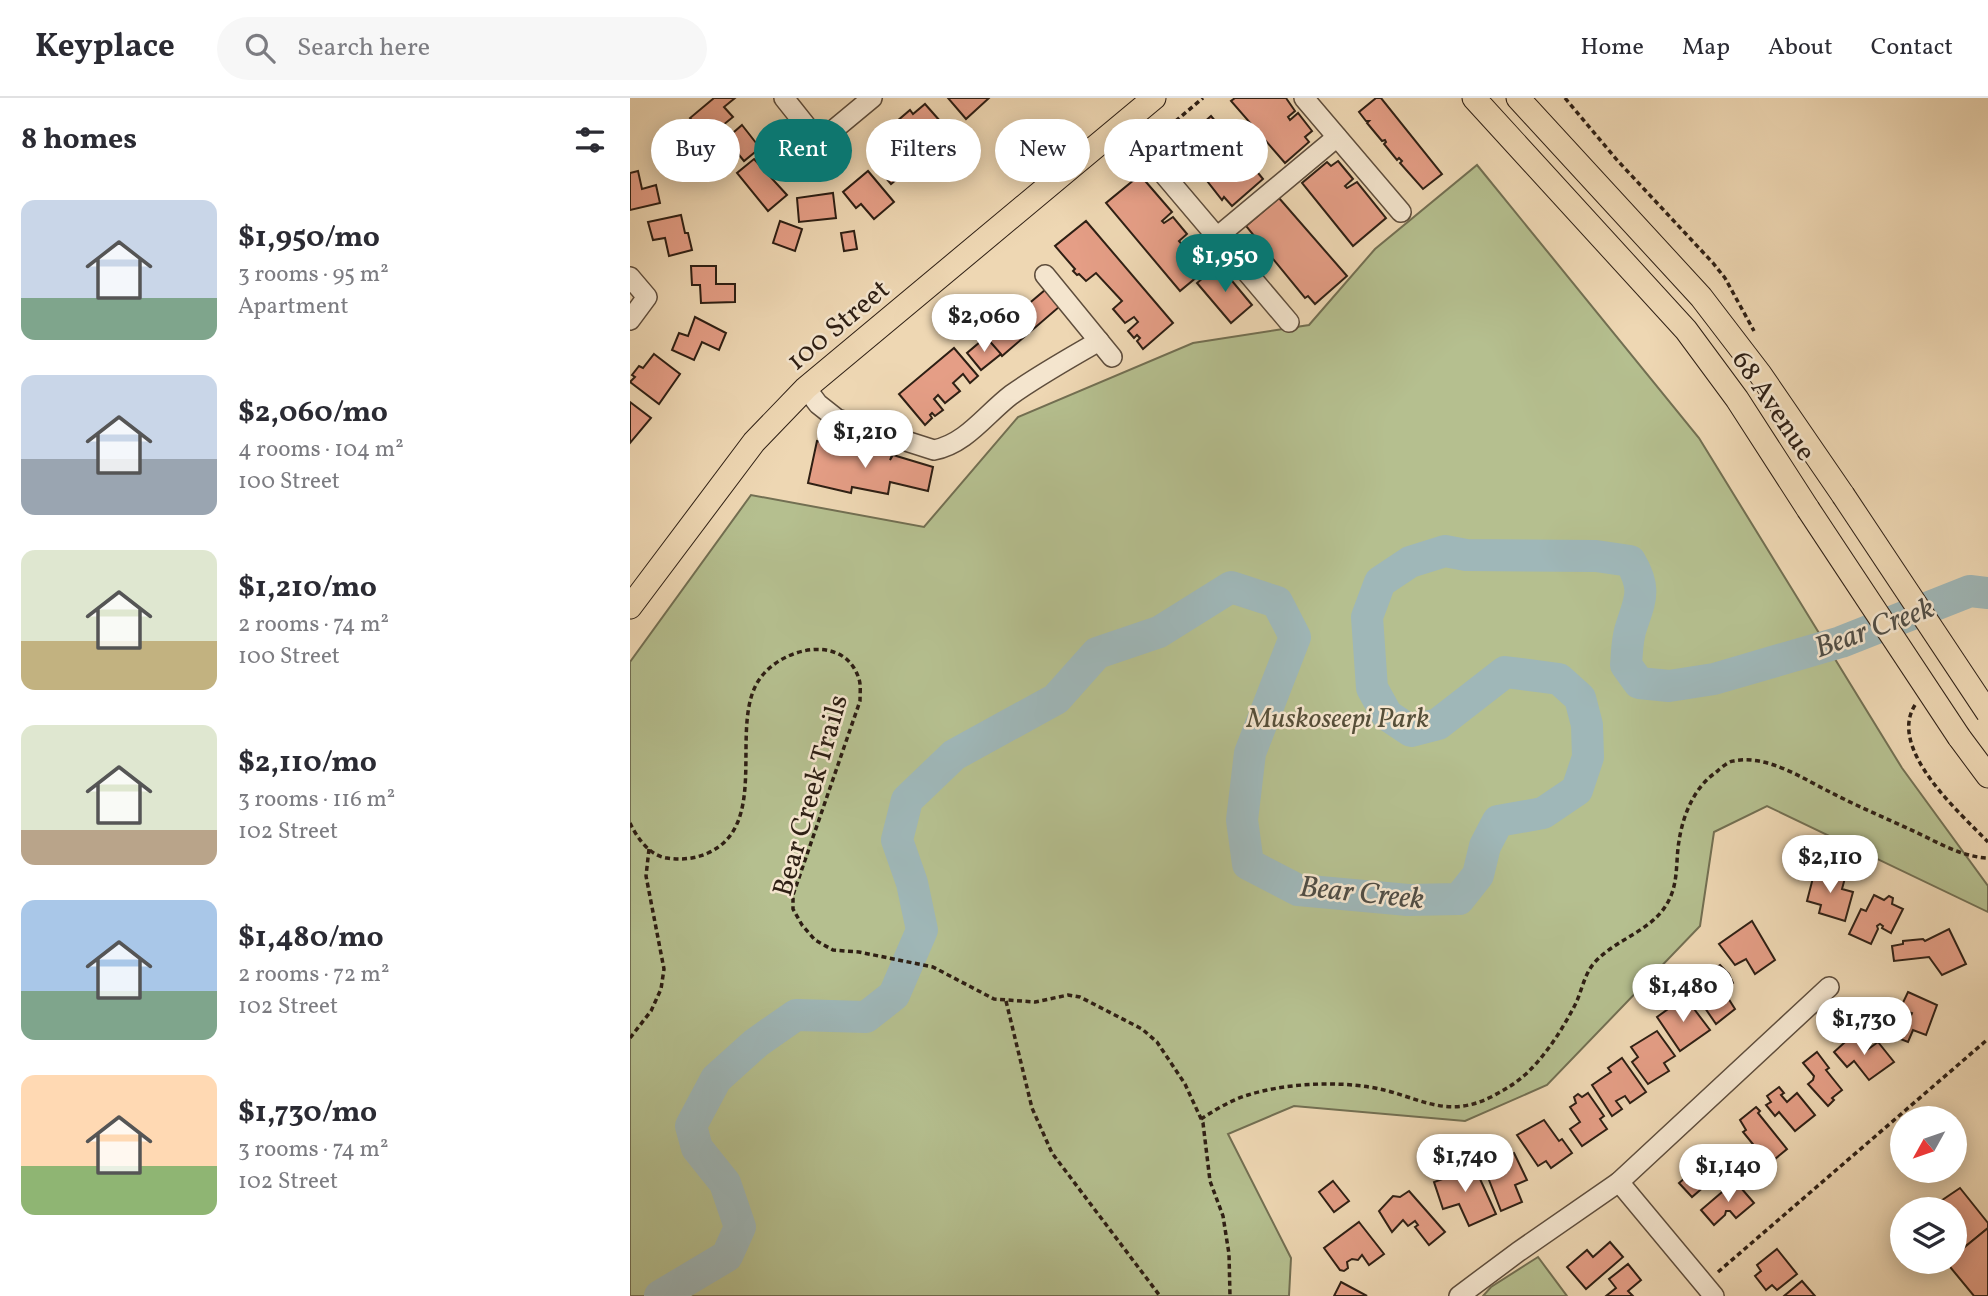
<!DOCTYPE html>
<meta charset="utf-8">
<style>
body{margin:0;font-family:Vollkorn,serif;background:#f7f7f7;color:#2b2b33;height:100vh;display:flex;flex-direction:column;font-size:26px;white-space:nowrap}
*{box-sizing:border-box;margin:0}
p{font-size:23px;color:#7c7c81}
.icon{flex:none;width:38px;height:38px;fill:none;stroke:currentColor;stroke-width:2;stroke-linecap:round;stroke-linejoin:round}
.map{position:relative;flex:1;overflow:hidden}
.drawer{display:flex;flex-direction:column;background:#fff;width:630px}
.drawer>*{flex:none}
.hud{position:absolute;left:21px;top:21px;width:665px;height:63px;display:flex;gap:14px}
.needle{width:46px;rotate:230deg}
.controls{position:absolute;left:1260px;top:1008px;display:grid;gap:14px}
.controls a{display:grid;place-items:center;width:77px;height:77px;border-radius:50%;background:#fff;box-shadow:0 4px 18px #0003;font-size:35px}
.price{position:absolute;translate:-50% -60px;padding:0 16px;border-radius:24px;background:#fff;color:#222;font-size:23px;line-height:46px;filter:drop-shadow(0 2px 4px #0008)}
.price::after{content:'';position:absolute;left:50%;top:42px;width:21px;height:16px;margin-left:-10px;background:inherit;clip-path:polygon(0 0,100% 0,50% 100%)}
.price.on{background:#0f766e;color:#fff}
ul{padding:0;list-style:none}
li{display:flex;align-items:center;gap:21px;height:175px;padding:0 21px}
li span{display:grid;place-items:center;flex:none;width:196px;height:140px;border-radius:14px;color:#555}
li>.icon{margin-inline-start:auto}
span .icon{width:84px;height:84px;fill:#fffc;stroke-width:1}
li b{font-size:30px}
h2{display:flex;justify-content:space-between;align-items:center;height:84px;padding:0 21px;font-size:30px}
.pill{padding:0 24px;border-radius:32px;background:#fff;box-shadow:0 4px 18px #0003;font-size:24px;line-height:63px}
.pill.on{background:#0f766e;color:#fff}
header{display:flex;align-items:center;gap:42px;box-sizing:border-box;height:98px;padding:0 35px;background:#fff;border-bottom:2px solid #e1e1e2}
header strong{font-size:33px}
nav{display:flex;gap:38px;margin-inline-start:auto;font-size:24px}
.search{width:490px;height:63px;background:#f7f7f7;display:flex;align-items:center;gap:18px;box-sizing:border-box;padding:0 24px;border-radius:38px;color:#7c7c81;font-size:26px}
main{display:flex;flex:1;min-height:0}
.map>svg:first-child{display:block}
</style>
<header>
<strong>Keyplace</strong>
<div class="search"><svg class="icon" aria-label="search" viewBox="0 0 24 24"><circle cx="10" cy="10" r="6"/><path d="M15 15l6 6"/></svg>Search here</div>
<nav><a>Home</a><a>Map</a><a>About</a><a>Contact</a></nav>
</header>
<main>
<section class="drawer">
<h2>8 homes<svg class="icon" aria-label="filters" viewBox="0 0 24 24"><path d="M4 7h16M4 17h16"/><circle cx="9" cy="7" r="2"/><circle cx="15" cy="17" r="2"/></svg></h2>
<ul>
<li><span style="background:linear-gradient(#c9d6e8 70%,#7fa58c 0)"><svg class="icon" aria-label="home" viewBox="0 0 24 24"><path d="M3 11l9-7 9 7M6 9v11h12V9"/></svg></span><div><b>$1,950/mo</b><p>3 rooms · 95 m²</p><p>Apartment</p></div></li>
<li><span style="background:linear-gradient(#c9d6e8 60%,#9aa5b1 0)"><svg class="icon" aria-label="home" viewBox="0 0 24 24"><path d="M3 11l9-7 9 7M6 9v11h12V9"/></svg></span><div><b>$2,060/mo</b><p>4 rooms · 104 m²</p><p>100 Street</p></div></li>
<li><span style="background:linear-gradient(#dfe7d0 65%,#c2b280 0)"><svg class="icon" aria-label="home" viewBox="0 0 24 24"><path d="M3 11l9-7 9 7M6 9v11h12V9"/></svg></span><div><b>$1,210/mo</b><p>2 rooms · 74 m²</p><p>100 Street</p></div></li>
<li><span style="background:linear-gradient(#dfe7d0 75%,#b9a48a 0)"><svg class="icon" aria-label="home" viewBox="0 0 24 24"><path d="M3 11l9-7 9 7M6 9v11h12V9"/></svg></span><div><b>$2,110/mo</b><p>3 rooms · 116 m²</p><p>102 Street</p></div></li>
<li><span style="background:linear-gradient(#a9c7e8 65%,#7fa58c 0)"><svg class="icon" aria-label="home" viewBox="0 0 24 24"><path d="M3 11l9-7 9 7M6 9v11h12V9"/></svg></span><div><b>$1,480/mo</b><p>2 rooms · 72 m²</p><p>102 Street</p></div></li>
<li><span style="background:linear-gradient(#ffd9b3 65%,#8fb573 0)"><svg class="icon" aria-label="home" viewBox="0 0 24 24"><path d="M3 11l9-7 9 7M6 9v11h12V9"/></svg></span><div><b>$1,730/mo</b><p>3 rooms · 74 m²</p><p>102 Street</p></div></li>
</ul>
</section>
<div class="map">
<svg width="1358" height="1198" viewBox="0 0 1358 1198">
<rect width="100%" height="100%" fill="#eed7b3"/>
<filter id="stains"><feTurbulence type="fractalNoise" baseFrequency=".00286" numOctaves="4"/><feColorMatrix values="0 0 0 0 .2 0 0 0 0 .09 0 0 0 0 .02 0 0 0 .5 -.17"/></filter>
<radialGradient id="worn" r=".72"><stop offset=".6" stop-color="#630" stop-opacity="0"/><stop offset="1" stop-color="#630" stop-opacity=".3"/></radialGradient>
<g fill="#b5bf8f" stroke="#726f52" stroke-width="2">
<polygon points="847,67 1069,340 1272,670 1358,788 1358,814 1137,708 1084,734 1070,828 917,987 835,1023 664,1008 598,1036 661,1160 659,1198 0,1198 0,564 121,397 294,429 388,319 563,245 679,227 745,151"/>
<polygon points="908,1159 937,1198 853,1198 861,1189"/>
</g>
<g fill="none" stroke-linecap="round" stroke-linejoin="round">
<path stroke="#9fb7b8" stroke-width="32" d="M30,1198L97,1158L110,1129L95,1085L67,1050L61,1028L86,981L126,945L166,917L236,919L264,897L292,832L282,785L267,742L277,702L324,657L426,601L467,555L529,534L601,489L647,504L665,539L620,655L612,722L618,766L668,792L778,802L829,801L848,777L855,748L868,723L913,715L947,692L958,659L957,627L950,600L929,581L875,574L808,626L781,633L757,617L742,590L737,519L750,484L780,464L815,453L836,457L966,458L1000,463C1018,493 1009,503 1000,533C997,544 997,556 996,567L1009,585L1039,588L1084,581L1211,544L1340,493L1358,495"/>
</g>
<g fill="#e59e86" stroke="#2e1f14" stroke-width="2">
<polygon points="84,0 105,0 94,9 103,19 77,40 60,20"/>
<polygon points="318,0 359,0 336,21"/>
<polygon points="605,0 656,0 665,13 658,19 660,22 668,15 682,33 675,39 679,44 655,65 601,3"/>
<polygon points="746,0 751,0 812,76 793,91 770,65 772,63 769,60 767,62 754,46 756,44 755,42 752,43 737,25 739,23 736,23 729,14"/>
<polygon points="295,6 310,23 283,45 266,24 280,12 283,16"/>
<polygon points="581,18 633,81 602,108 594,99 592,102 549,47"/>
<polygon points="112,27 130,50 114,63 100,46 91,53 88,48"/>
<polygon points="261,35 286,65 261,86 250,73 261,63 247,47"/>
<polygon points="124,61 157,97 138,113 107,75"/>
<polygon points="708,63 723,81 715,88 717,90 727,84 756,120 723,148 672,85 697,64 701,68"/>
<polygon points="8,73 12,91 26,87 30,105 0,112 0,75"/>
<polygon points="238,73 264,104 244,121 231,106 226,110 213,94"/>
<polygon points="510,77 542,114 532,123 534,125 543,119 557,136 549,143 555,150 563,143 578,160 569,167 574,173 550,193 476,105"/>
<polygon points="203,95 206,120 169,124 167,100"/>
<polygon points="649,100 717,178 685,206 678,198 675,200 616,128"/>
<polygon points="51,117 55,135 58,135 62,152 39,158 35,140 23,142 18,124"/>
<polygon points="150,123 172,131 165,153 143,145"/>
<polygon points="456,123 543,225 513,251 507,243 510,240 507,237 504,240 498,233 508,224 504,219 495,225 483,211 492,203 466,175 456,183 449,176 447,177 443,173 445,171 425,148"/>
<polygon points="224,133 227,151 214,153 211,135"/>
<polygon points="588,167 596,180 598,178 622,207 601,225 567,185"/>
<polygon points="61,168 86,168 86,186 105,186 105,204 71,205 70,187 62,187"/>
<polygon points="415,192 429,209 372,258 357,241"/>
<polygon points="65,219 96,235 89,252 72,244 64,262 42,252 49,235 58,238"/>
<polygon points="356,239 371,256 351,272 337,255"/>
<polygon points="324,250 348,278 340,285 333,276 323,285 330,293 315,305 308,297 304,301 313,312 305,318 302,315 300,317 302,320 295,327 269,296"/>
<polygon points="24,256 50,276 29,306 0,284 5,279 2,277 9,268 13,270"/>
<polygon points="0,304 21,320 0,345"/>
<polygon points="187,343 232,353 232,355 236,355 237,350 259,355 262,357 260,362 263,357 303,369 298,393 260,384 258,396 222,389 221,395 178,385"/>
<polygon points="1185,772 1215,780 1212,791 1223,794 1215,823 1189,815 1191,807 1177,803"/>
<polygon points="1244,797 1254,802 1259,798 1263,800 1262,806 1273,811 1261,835 1252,830 1253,828 1250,826 1247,828 1248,831 1241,846 1219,836 1231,811 1236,813"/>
<polygon points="1122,823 1145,862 1125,876 1116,861 1105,867 1089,846"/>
<polygon points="1319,831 1336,866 1312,877 1299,859 1264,863 1262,848 1273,846 1273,843 1293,841 1295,843"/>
<polygon points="1090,867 1099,876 1103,885 1093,892 1105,911 1086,926 1057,884 1075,868 1081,873"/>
<polygon points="1278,894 1307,907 1296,937 1283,932 1278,944 1250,933 1256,914 1279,923 1282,915 1270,911"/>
<polygon points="1055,899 1080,932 1050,953 1027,919"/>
<polygon points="1027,933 1045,958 1034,965 1039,973 1018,986 1002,964 1008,959 1001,949"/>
<polygon points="1224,936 1237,952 1248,944 1264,964 1239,982 1224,963 1217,969 1204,954"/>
<polygon points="1187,954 1199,970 1196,972 1212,992 1202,1000 1204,1002 1198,1008 1178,986 1183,982 1184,978 1173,965"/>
<polygon points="992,960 1016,994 1000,1005 995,998 986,1003 992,1011 982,1018 962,987 981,974 978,970"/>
<polygon points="1149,989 1154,995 1151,997 1157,1004 1167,995 1185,1017 1165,1033 1149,1014 1145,1018 1136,1007 1141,1004 1137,998"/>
<polygon points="958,995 974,1018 970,1021 977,1031 952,1048 940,1031 950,1024 940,1009 946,1005 944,999 948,996 952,999"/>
<polygon points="1126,1009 1130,1013 1128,1015 1157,1051 1139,1066 1113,1034 1116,1032 1110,1022"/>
<polygon points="914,1022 929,1043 932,1041 942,1055 921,1070 916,1063 908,1068 887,1037"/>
<polygon points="1078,1050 1093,1068 1074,1085 1076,1087 1062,1099 1049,1085 1062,1074 1062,1070 1059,1066"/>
<polygon points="884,1055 897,1082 885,1087 892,1104 871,1113 854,1069"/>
<polygon points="833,1067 835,1073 845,1070 866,1116 839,1128 829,1106 813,1111 804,1084 818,1079 816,1072"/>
<polygon points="703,1083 719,1103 704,1114 689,1094"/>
<polygon points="1105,1083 1124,1105 1106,1120 1100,1113 1096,1113 1095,1117 1084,1127 1071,1112"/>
<polygon points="1330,1090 1358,1125 1358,1130 1325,1157 1325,1111 1299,1111"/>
<polygon points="779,1093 815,1134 799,1147 785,1129 788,1127 785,1123 778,1128 773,1122 762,1134 749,1113 763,1098 770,1099"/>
<polygon points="729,1124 754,1156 739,1167 732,1157 728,1162 722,1161 717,1164 718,1170 714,1173 710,1172 694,1150"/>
<polygon points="1358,1130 1358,1198 1344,1198 1316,1164 1325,1164 1325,1157"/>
<polygon points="980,1144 993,1159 956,1191 937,1169 957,1152 963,1159"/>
<polygon points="1147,1151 1167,1176 1147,1192 1142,1187 1136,1192 1125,1178 1131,1173 1127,1167"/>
<polygon points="998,1166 1011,1182 998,1193 1003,1198 976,1198 986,1190 979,1181"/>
<polygon points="1172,1183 1185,1198 1154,1198"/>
<polygon points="711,1184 737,1198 704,1198"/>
</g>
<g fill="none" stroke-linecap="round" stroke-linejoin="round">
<g stroke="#5e4d3c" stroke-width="22">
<g id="minor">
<polyline points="154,0 189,44 242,0"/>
<polyline points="674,0 771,114"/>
<polyline points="492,27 659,224"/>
<polyline points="587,139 707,39"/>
<polyline points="415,177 482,259"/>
<polyline points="0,179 17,199 0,222"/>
<path d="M176,290L188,306L207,321L304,352C336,346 356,316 381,297C409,277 440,260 469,243"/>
<polyline points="989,1084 1084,1198"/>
<polyline points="829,1198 888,1154 989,1084 1199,889"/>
</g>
</g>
<g stroke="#2e1f14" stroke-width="25">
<g id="major">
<polyline points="844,0 1056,232 1107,301 1178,411"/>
<polyline points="888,0 1071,199 1130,276 1213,397"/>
<polyline points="0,509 124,344 176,290 524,0"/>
<polyline points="1329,639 1358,678"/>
</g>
</g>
<g stroke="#2e1f14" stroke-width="3.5" stroke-dasharray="5 3.5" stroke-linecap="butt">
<polyline points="935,0 987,62 1083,165 1095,180 1124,233"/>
<polyline points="529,42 535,32 573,0"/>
<path d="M1285,607C1257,651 1330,715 1358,744"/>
<path d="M0,725C7,740 20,758 37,760C51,762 65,761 78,755C140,727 100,633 127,585C147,550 214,533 229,581C231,587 230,596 230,603L163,797V811L172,827L185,842L203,852L229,854L303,869L364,901L405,904L438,897L450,899L512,931L527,944L555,986L573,1025L580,1083L593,1118L599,1156L600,1198"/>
<polyline points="376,903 402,1010 422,1055 530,1198"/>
<polyline points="0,940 21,913 31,891 34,871 16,778 19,751"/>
<path d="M571,1021C585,1012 601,1002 618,997C653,986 702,983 739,989C786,996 813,1023 861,999C874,992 885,986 896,976C916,957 932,932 945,907C952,893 954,876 965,864C989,838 1029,832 1042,795C1048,778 1046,760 1049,743C1053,717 1064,690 1085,675C1090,671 1097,664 1103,663C1138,656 1173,681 1202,695C1227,708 1253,719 1279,731C1304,742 1330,759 1358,760"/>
<polyline points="1088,1174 1358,941"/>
</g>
<use href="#minor" stroke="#f4e5ce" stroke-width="19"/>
<use href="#major" stroke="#eed7b3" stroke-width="23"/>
<g stroke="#2e1f14" stroke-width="25" stroke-linecap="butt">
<g id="major-bridge">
<polyline points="1213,397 1358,615"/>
<polyline points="1178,411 1329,639"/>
</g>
</g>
<use href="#major-bridge" stroke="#eed7b3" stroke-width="23"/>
</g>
<g text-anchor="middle" stroke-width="5" stroke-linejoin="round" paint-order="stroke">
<g font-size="28" fill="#2e1f14" stroke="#f4e5ce">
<text transform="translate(207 226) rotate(-40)" y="10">100 Street</text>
<text transform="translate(1145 307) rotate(56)" y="10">68 Avenue</text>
<text transform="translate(179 697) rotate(-74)" y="10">Bear Creek Trails</text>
</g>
<g font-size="28" font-style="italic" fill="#564f39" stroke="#f4e5ce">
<text x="708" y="629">Muskoseepi Park</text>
</g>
<g font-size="30" font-style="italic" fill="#504d45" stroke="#f4e5ce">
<text transform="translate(1244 529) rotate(-20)" y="10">Bear Creek</text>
<text transform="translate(732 794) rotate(6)" y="10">Bear Creek</text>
</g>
</g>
<rect width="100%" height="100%" filter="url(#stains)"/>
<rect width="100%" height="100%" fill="url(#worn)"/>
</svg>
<div class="controls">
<a><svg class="needle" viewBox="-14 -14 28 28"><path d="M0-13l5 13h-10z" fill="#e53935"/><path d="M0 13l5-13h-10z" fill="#7c7c81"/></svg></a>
<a><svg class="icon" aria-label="layers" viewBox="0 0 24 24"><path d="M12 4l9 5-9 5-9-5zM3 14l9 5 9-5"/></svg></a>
</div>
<b class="price on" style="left:595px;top:196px">$1,950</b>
<b class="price" style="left:354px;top:256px">$2,060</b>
<b class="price" style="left:235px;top:372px">$1,210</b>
<b class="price" style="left:1200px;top:797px">$2,110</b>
<b class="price" style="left:1053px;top:926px">$1,480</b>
<b class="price" style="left:1234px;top:959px">$1,730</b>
<b class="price" style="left:835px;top:1096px">$1,740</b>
<b class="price" style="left:1098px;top:1106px">$1,140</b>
<div class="hud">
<a class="pill">Buy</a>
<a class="pill on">Rent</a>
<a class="pill">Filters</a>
<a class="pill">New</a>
<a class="pill">Apartment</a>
</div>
</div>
</main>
